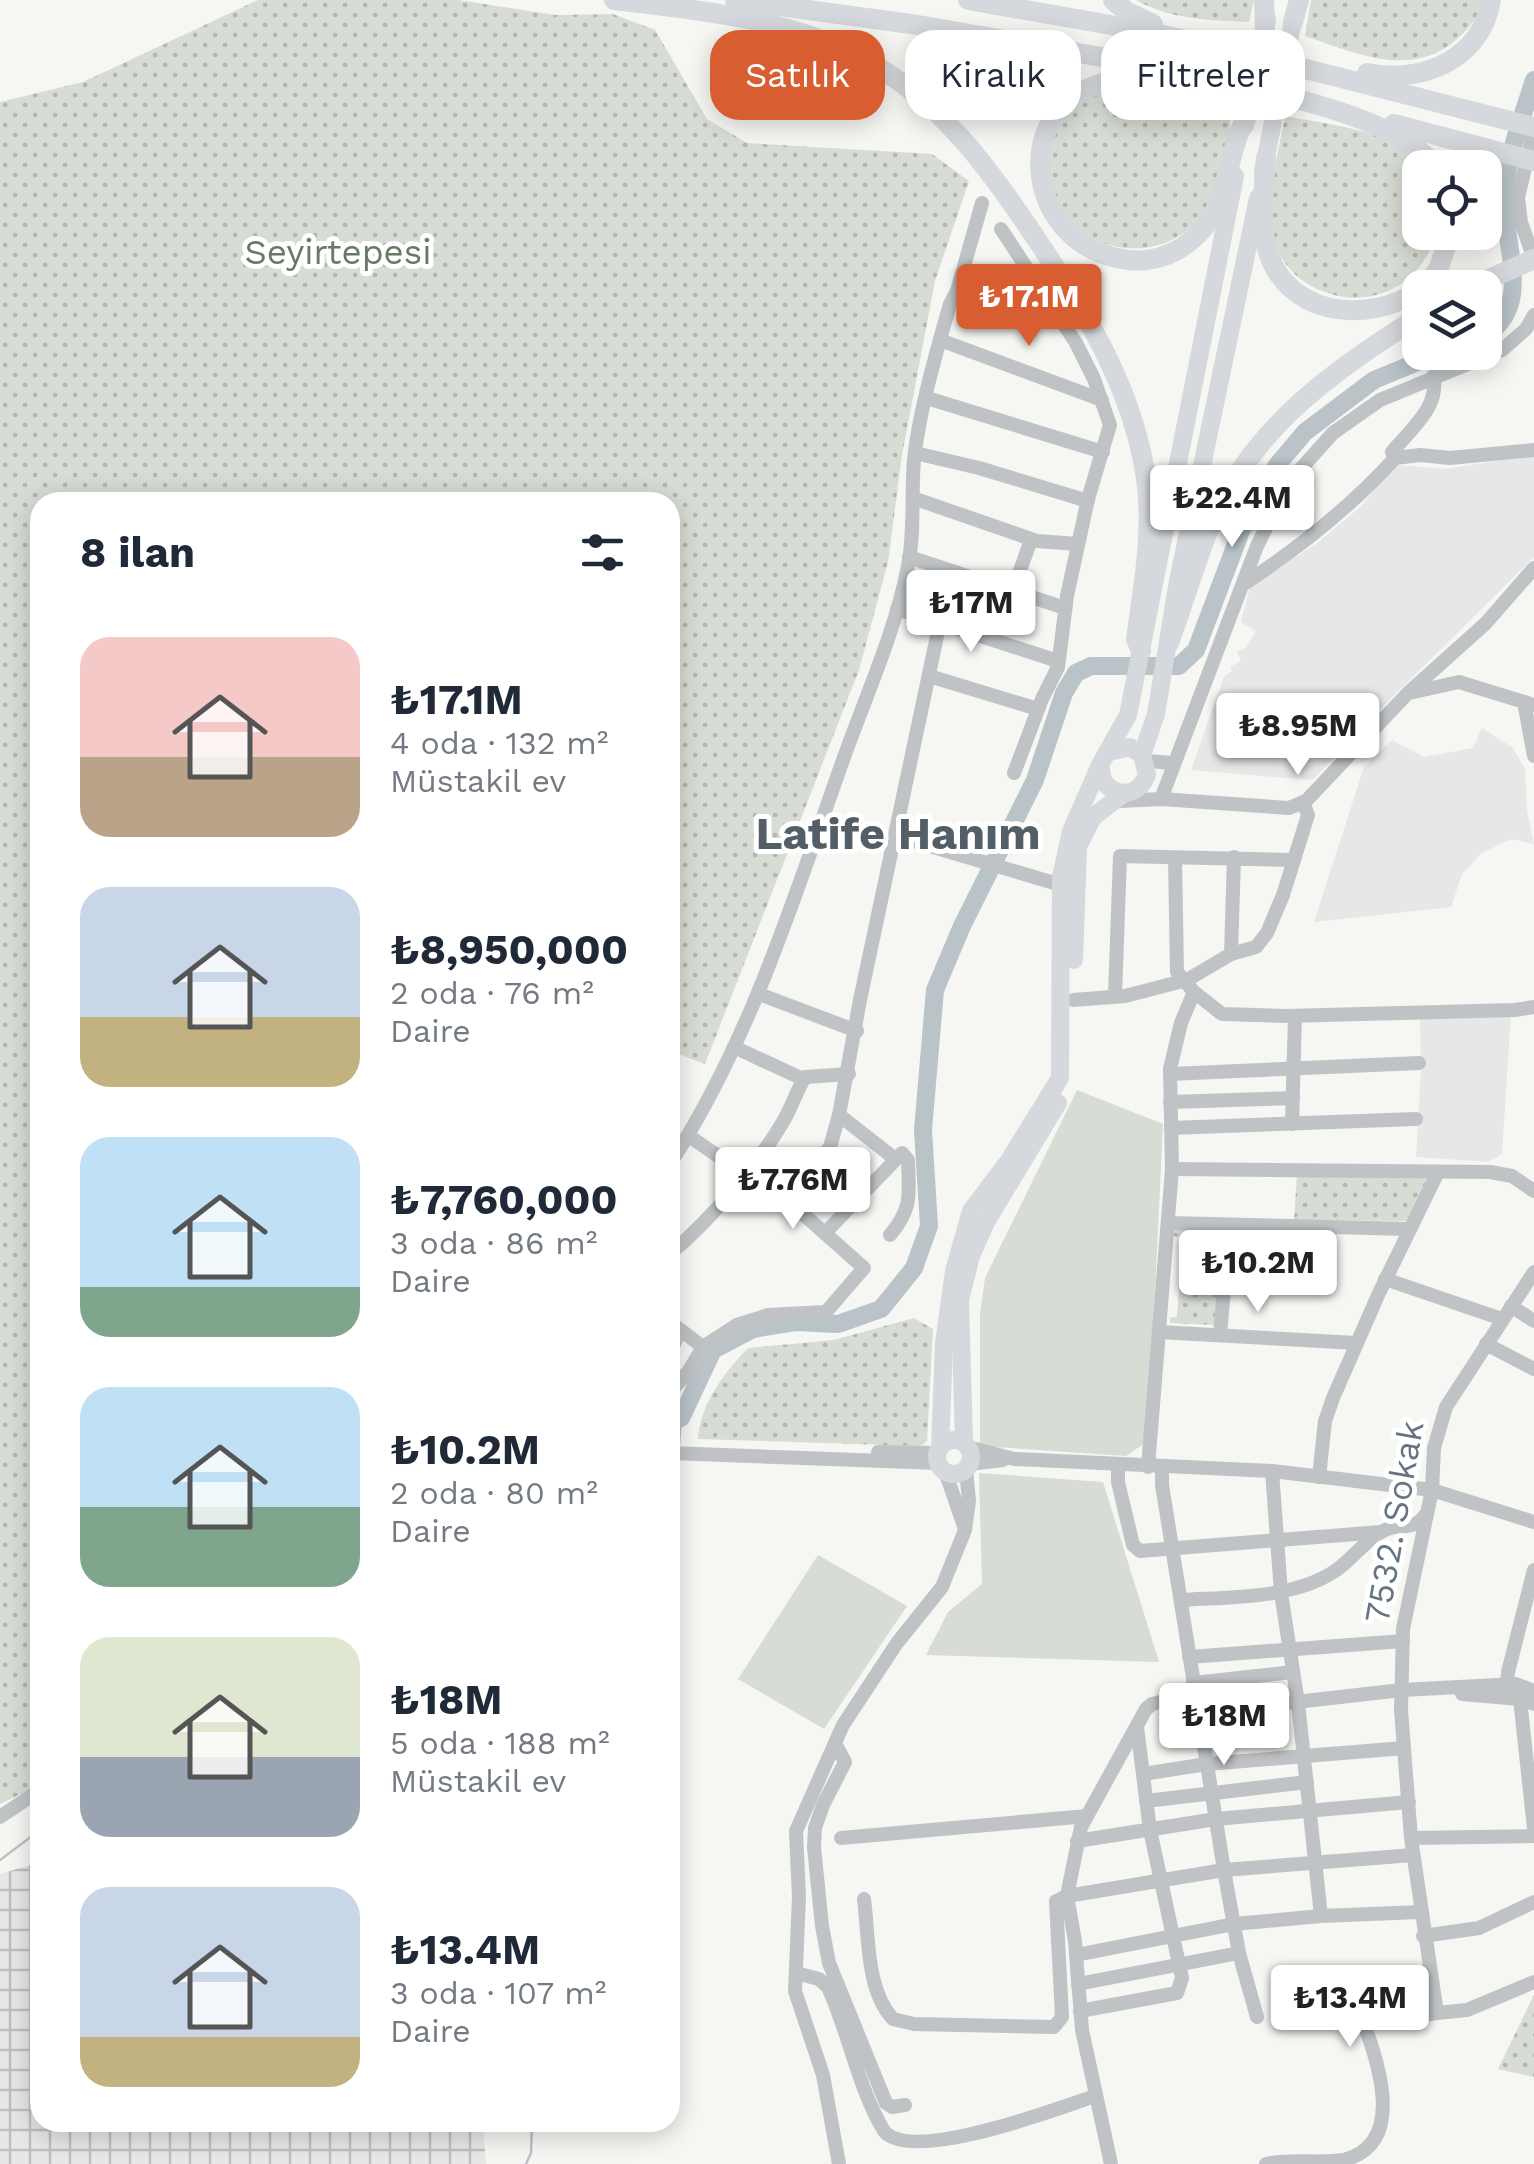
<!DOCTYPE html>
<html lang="tr">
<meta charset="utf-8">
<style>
body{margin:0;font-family:"Work Sans",sans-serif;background:#f6f6f7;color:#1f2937;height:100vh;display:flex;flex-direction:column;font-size:38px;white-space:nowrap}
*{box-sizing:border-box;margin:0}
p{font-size:32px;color:#747a83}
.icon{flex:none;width:55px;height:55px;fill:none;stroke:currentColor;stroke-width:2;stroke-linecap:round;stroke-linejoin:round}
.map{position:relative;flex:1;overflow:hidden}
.drawer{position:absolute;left:30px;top:492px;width:650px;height:1640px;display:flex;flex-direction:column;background:#fff;border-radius:30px;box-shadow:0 5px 25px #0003}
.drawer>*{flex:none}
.hud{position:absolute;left:710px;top:30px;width:672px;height:90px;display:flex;gap:20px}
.controls{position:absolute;left:1402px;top:150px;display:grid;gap:20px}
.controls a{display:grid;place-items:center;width:100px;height:100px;border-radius:20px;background:#fff;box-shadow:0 5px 25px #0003;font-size:50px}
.price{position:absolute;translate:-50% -85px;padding:0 22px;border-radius:10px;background:#fff;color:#222;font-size:32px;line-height:65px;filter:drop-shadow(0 2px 5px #0008)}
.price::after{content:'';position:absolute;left:50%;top:60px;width:30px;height:22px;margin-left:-15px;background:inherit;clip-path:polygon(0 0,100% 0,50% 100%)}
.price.selected{background:#d85d30;color:#fff}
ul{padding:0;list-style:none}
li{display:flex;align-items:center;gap:30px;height:250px;padding:0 50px}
li span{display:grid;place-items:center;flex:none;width:280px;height:200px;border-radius:30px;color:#555}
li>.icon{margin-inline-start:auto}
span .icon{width:120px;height:120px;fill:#fffc;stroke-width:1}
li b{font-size:42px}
h2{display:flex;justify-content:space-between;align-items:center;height:120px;padding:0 50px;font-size:42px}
.pill{padding:0 35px;border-radius:30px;background:#fff;box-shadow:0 5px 25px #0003;font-size:35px;line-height:90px}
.pill.selected{background:#d85d30;color:#fff}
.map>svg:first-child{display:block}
</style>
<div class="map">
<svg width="1534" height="2164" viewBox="0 0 1534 2164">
<defs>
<pattern id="industrial-grid" width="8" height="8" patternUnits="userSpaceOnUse" patternTransform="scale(2.5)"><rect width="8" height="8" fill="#e6e7e6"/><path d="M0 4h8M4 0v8" fill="none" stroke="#bec0c0"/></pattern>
<pattern id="grass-dots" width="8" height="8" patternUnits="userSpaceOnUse" patternTransform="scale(2.5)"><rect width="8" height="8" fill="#d7dcd4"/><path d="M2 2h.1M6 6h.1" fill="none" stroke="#b2b7b1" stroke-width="1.8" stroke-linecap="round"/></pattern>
</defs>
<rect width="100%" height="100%" fill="#f6f6f3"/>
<g fill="#e6e7e6">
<polygon points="1534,455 1534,557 1355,734 1313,780 1191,770 1224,677 1232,671 1230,667 1241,661 1237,651 1245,648 1256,631 1241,622 1250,588 1317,543 1359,508 1396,465 1445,469"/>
<polygon points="1482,728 1513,748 1525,769 1527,811 1534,844 1511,839 1482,853 1462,874 1451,907 1314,922 1364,767 1392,740 1424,757 1473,748"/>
<polygon points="1420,1014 1511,1014 1502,1154 1487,1162 1416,1157 1421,1069"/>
</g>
<polygon fill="url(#industrial-grid)" points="40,1862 40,2122 483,2123 486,2164 0,2164 0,1874"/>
<g fill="url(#grass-dots)">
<polygon points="258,0 458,0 555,15 613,14 655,30 707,119 747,143 932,154 969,181 935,281 902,455 888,562 859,670 705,1064 670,1051 670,502 40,502 40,1785 0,1804 0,102 83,82"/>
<path d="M1136,0H1254L1249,22C1210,20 1171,20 1136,0Z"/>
<path d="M1311,0H1483C1480,16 1469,28 1458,38C1413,80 1355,53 1305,36Z"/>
<path d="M1130,84L1233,106C1227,138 1225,181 1206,210C1157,284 1033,243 1050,153C1054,135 1059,118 1073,105C1085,93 1114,89 1130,84Z"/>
<path d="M1285,116C1329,125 1394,129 1422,167L1420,232L1437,233C1418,294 1356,316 1303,281C1292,273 1279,258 1276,245C1265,202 1277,158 1285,116Z"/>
<polygon points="1297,1174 1431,1176 1407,1221 1294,1220"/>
<polygon points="1174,1228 1222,1231 1216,1325 1170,1323 1170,1318 1177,1317 1182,1238 1173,1236"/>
<path d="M914,1318L933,1329L927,1441L920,1446L698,1439C701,1403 723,1374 748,1348L834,1340Z"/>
<polygon points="1534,1995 1534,2077 1498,2069"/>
</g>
<g fill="#d7dcd4">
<polygon points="1077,1090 1163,1124 1148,1441 1126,1456 980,1446 980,1314 985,1278"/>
<polygon points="979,1473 1103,1482 1159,1662 926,1655 948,1612 982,1584"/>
<polygon points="818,1555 907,1606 824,1729 738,1679"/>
</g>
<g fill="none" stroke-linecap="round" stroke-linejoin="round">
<g stroke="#b9c3c8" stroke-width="2.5">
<polyline points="670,1441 680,1419"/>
<polyline points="679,1445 681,1418"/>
<polyline points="670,1526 678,1458"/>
<polyline points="0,1860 36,1833"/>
<polyline points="526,2164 531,2153 532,2122"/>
</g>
<g stroke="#b9c3c8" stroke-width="18">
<path d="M1485,336C1534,304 1503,249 1505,195C1506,157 1523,116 1534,80"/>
<polyline points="681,1418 713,1350 753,1329 795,1322 838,1324 881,1309 914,1268 929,1226 923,1130 935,990 962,926 1035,780 1064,693 1076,673 1091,666 1179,666 1196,650 1241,531 1277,465 1305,432 1374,380 1442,352"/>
</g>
<g stroke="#bfc3c6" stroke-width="14">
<polyline points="1534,129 1518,198 1521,222 1534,259"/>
<polyline points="1001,229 1076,343 1094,379 1110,425 1088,499 1067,596 1058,667 1042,699 1014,773"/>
<polyline points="957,291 1061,322"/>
<polyline points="940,340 1102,400"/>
<polyline points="927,398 1103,452"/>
<polyline points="915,453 979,468 1088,501"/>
<path d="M1395,458L1392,452C1410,430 1441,406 1433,376"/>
<polyline points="913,498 1037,541 1078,544"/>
<polyline points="909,557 1065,608"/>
<path d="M1244,584C1300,547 1350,508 1395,458L1420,455L1450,458L1534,450"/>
<polyline points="1013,590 1031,540"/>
<polyline points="897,609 1058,661"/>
<polyline points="929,676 1038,709"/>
<polyline points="1409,693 1459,682 1534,705"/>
<polyline points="1524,702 1534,756"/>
<polyline points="1146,761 1174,763"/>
<polyline points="1161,799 1257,546 1289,482 1333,433 1380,400 1502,350 1526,329 1534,315"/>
<polyline points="1120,801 1161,799 1289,808 1306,801 1408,693 1486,623 1534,568"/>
<polyline points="896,836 1061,885"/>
<polyline points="1175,859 1177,972 1194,992 1222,1014 1286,1016 1515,1010 1534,1007"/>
<polyline points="1231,954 1234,857"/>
<polyline points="759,994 857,1031"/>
<polyline points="1115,996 1120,856 1294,860"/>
<polyline points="1073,1000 1125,996 1187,980 1231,954 1256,947 1267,933 1283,895 1308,815 1303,802"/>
<polyline points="734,1047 803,1079"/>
<polyline points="1170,1074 1419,1063"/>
<polyline points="1170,1102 1293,1098"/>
<polyline points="839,1115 894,1158"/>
<polyline points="1292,1124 1295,1016"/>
<polyline points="1171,1128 1416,1119"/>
<polyline points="689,1136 744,1174"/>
<path d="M670,1164C750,1041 794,898 843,760C866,695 895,633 908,566C915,531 911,494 914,459C920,407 936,354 950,304L957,291L982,203"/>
<polyline points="1172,1169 1490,1172 1512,1176 1534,1191"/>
<polyline points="786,1197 830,1147 839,1115 860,1000 940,622"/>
<polyline points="1168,1223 1409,1229"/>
<path d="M826,1232L902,1153L908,1160C909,1194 913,1208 890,1235"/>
<path d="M670,1254C710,1220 758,1165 784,1120C792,1106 797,1090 805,1077L849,1074"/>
<polyline points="1534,1272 1446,1407 1434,1448 1432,1490 1403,1629 1401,1710 1411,1838 1437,2013 1467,2010 1534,1982"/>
<polyline points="1385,1279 1502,1319"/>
<polyline points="1511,1306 1534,1321"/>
<polyline points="670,1322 703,1347 688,1372 670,1392"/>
<polyline points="1159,1332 1356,1343"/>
<polyline points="1220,1334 1230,1225"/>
<polyline points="1486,1344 1534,1369"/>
<polyline points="703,1347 737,1325 768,1315 826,1312 864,1268 750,1167"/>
<polyline points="670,1354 680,1330"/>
<polyline points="968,1447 1014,1459 1272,1471 1432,1490 1534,1522"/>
<polyline points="878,1452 938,1453"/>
<polyline points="670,1453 938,1463"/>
<polyline points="969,1464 1003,1460"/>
<polyline points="1118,1466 1118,1482 1133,1545 1140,1551 1381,1532"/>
<polyline points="1148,1467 1172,1169 1170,1069 1181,1023 1194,992"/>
<polyline points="1162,1468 1162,1485 1224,1870 1239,1953 1257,2017"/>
<polyline points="945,1471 965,1529"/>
<polyline points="1272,1471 1281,1593 1298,1703 1321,1916"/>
<polyline points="1319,1477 1325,1421 1333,1398 1379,1293 1438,1172"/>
<polyline points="1534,1570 1508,1672 1507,1685 1520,1699 1534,1828"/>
<path d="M1181,1600C1230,1597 1293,1599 1335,1571C1352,1560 1365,1540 1383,1531C1399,1522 1415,1532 1425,1515"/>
<polyline points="1189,1657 1403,1641"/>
<polyline points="1193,1683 1293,1672"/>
<polyline points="1462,1694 1520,1699 1534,1704"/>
<polyline points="1198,1713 1402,1690 1516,1684 1534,1691"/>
<polyline points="835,1743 845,1762 823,1805 815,1828 814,1847 822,1926 829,1963 886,2103 892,2107 905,2105"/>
<polyline points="1143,1774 1207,1764 1404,1748"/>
<polyline points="1146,1801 1307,1782"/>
<polyline points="0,1817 40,1790"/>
<polyline points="841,1838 1087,1816"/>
<polyline points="1411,1838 1534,1836"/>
<polyline points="1077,1841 1216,1819 1409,1802"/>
<path d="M864,1899C869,1937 866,1990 893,2019L914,2024L1054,2027L1062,2017L1056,1901L1067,1896L1224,1870L1413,1855"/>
<polyline points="1423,1936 1479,1928 1534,1902"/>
<polyline points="1076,1955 1234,1924 1321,1916 1420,1912"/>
<path d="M796,1973L819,1979L828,1987C849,2033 858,2088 884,2131C911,2164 1057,2109 1095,2096"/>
<polyline points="1078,1984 1239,1953"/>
<polyline points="1080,2011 1177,1993 1182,1978 1150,1830 1137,1727"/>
<polyline points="839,2164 823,2075 795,1991 799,1897 796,1831 843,1725 897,1643 942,1587 965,1530 969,1501 966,1469"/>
<polyline points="1111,2164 1082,2030 1075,1941 1067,1896 1081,1827 1146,1709 1152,1704 1194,1694"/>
<path d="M1266,2164C1291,2158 1319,2164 1344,2160C1414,2142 1371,2044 1356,2002L1359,1992L1373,1990L1409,2017L1437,2013"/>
</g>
<g stroke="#d5d8dc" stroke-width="18">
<polyline points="1245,126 1267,19"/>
<polyline points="1263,172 1295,11"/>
<path d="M1109,752L1130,747L1142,755L1147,775C1138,796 1118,799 1103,781L1100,765L1128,715L1235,176"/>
<polyline points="1142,755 1156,714 1178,581 1258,198"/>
<polyline points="1074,960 1078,847 1093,817 1123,794"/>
<circle cx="954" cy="1457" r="17"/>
<polyline points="964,1443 960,1300 971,1256 986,1222 1058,1103"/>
<polyline points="940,1448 944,1344 954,1271 971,1211 1008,1162 1060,1078 1061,877 1071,831 1100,765"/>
</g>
<g stroke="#d5d8dc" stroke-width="20">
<path d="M614,0C697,10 780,17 856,55C939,96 993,173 1043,249C1088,316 1129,385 1144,466C1155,524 1144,581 1136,639L1141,651"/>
<polyline points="735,0 918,25 1165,68"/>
<polyline points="968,0 1145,31 1231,50 1534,127"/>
<polyline points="1113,0 1126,11 1153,24"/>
<polyline points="1264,0 1265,29"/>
<polyline points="1293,22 1299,0"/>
<path d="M1367,73C1422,84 1481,60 1491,0"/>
<path d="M1247,116C1225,154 1231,202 1198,234C1181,252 1155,263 1129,260C1027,250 1004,108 1107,82C1156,70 1210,78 1258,89C1307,101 1407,125 1436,168"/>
<polyline points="1394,124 1534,161"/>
<path d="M1266,158C1264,186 1260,217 1266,245C1283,316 1366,326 1420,290"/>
<polyline points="1423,288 1438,270 1451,232"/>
<polyline points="1469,288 1534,259"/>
<path d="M1169,643C1184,602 1196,559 1213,519C1256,425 1335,369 1420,316"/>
</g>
</g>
<g text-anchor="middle" stroke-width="10" stroke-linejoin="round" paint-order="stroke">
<g font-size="35" fill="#687965" stroke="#fff">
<text x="338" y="264">Seyirtepesi</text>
</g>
<g font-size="35" fill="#677582" stroke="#fff">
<text transform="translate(1394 1522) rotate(-80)" y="12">7532. Sokak</text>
</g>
<g font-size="45" font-weight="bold" fill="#545e67" stroke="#fff">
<text x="898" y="849">Latife Hanım</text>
</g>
</g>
</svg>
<div class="controls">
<a><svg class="icon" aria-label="locate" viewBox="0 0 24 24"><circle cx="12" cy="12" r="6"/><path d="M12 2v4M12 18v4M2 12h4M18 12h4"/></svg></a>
<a><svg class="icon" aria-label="layers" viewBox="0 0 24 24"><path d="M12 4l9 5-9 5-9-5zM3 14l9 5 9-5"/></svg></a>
</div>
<b class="price selected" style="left:1029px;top:349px">₺17.1M</b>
<b class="price" style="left:1232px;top:550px">₺22.4M</b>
<b class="price" style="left:971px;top:655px">₺17M</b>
<b class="price" style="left:1298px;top:778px">₺8.95M</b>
<b class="price" style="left:793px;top:1232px">₺7.76M</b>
<b class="price" style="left:1258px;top:1315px">₺10.2M</b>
<b class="price" style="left:1224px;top:1768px">₺18M</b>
<b class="price" style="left:1350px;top:2050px">₺13.4M</b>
<div class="hud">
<a class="pill selected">Satılık</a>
<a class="pill">Kiralık</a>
<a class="pill">Filtreler</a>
</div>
<section class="drawer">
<h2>8 ilan<svg class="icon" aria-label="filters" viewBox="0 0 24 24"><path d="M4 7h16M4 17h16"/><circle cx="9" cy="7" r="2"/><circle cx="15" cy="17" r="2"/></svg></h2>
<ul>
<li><span style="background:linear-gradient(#f6c9c9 60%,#b9a48a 0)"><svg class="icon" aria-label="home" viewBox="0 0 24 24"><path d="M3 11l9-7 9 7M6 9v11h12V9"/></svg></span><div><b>₺17.1M</b><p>4 oda · 132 m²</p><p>Müstakil ev</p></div></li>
<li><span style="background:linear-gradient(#c9d6e8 65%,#c2b280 0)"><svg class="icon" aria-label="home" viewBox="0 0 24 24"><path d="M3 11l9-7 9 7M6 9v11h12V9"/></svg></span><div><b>₺8,950,000</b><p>2 oda · 76 m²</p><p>Daire</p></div></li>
<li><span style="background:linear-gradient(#bfe0f5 75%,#7fa58c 0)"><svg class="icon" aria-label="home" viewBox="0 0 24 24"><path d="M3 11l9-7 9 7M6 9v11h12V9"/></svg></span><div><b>₺7,760,000</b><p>3 oda · 86 m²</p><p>Daire</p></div></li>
<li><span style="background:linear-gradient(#bfe0f5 60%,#7fa58c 0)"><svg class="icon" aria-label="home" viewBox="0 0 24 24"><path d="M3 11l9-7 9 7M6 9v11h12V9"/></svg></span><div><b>₺10.2M</b><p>2 oda · 80 m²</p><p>Daire</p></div></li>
<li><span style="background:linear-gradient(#dfe7d0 60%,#9aa5b1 0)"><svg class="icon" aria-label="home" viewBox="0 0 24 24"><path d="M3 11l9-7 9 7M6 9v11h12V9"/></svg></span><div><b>₺18M</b><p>5 oda · 188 m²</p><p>Müstakil ev</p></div></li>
<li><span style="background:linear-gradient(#c9d6e8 75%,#c2b280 0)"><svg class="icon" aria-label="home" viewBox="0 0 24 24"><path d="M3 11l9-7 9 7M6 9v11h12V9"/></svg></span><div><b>₺13.4M</b><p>3 oda · 107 m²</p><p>Daire</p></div></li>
</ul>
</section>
</div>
